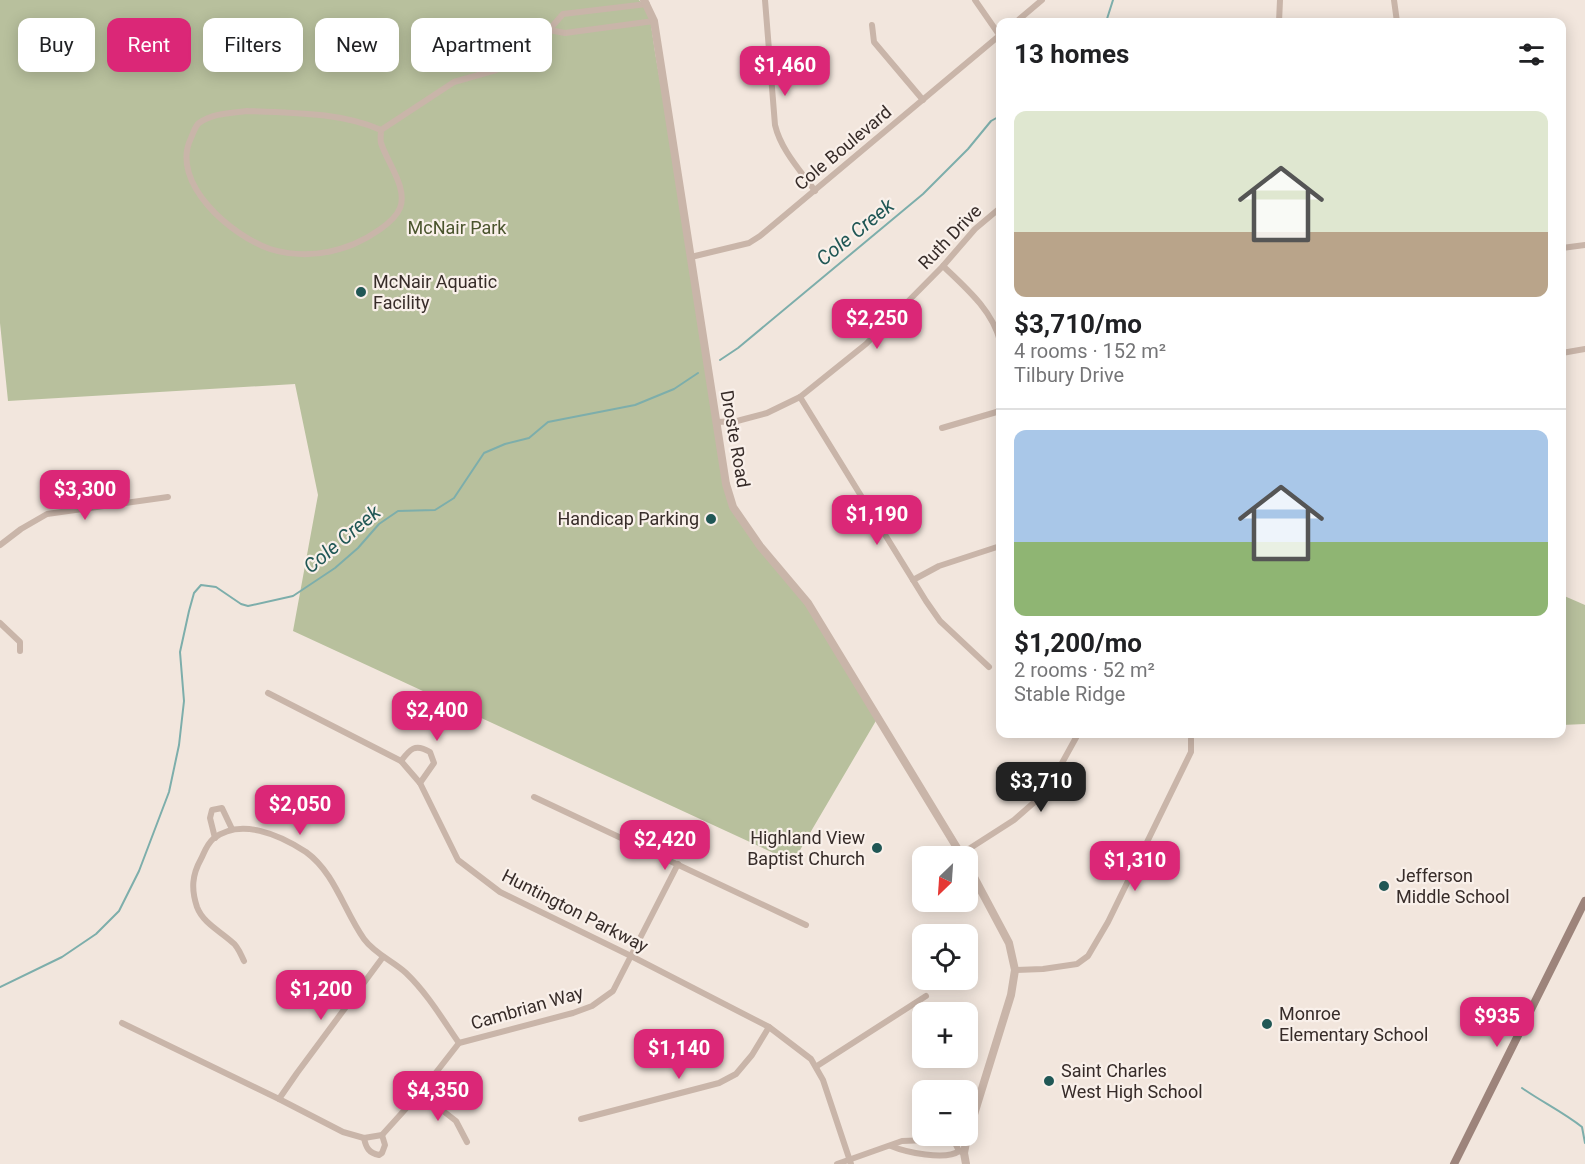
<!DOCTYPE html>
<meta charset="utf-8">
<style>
body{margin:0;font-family:Roboto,sans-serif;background:#f6f6f6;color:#202124;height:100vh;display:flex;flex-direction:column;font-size:22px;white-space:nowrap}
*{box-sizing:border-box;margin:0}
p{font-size:20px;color:#757577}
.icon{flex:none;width:33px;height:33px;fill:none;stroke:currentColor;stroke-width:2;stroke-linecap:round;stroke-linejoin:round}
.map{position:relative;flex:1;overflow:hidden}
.panel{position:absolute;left:996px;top:18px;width:570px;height:720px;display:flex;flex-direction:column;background:#fff;border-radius:12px;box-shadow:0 3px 15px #0003}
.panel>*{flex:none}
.hud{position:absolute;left:18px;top:18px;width:570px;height:54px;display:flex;gap:12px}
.needle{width:39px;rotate:205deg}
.fabs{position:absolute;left:912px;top:846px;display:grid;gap:12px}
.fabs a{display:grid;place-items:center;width:66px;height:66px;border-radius:12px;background:#fff;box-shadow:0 3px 15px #0003;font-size:30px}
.price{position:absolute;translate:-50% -51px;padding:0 14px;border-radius:12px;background:#db2777;color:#fff;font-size:20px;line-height:39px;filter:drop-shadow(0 2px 3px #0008)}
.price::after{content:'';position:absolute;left:50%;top:36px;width:18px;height:14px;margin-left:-9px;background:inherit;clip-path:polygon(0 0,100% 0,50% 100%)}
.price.selected{background:#222;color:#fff}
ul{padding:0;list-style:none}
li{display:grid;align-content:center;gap:12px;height:318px;padding:0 18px}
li+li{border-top:2px solid #e0e0e0}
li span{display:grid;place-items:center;height:186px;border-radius:12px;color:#555}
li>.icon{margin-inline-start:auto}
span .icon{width:108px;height:108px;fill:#fffc;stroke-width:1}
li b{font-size:26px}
h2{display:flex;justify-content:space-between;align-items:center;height:72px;padding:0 18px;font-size:26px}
.chip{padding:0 21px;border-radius:12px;background:#fff;box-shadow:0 3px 15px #0003;font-size:21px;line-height:54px}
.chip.selected{background:#db2777;color:#fff}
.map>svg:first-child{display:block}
</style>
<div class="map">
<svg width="1585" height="1164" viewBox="0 0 1585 1164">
<rect width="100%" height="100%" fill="#f2e6dd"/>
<g fill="#b8c09d">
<polygon points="0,0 639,0 649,11 655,52 733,506 808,603 877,719 793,862 293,631 318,495 295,384 8,401 0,323"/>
<polygon points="1562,595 1585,605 1585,724 1562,725"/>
</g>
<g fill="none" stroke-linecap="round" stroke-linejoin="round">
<g stroke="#7daeab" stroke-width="2">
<polyline points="1106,22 1113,0"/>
<polyline points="720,360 738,348 923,194 968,149 991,121 1000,116"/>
<polyline points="0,987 62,957 96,934 119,911 139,871 169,792 179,745 184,701 180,652 189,611 194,593 201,585 216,587 241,604 248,606 293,596 335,568 358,548 379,524 398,511 435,510 454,498 484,453 505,444 529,438 548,422 635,405 674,389 698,373"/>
<path d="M1522,1088C1542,1102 1563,1112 1582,1127L1585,1143"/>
</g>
<g stroke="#c9b5a9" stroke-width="6">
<path d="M765,0L775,125C781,150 800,170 815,191"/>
<polyline points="975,0 1000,36"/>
<polyline points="1394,0 1397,22"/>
<polyline points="647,4 563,14 549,30 565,33 654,21"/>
<polyline points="1016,22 1042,0"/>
<polyline points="1279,22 1280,0"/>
<polyline points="872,25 874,42 923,100"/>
<path d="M247,111C291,113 340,112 381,130C381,134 380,139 381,143C387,162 408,188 400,208C394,223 368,238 354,244C327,255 299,258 270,249C232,236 169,183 191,138C193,134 195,126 199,123C213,113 231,113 247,111Z"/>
<polyline points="381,130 454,82 496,70 519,59 549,30"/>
<polyline points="1562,248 1585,245"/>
<polyline points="691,257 749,243 760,236 1000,35"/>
<path d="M943,266C966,288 992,310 1000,341"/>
<polyline points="1562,353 1585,349"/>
<polyline points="800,397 926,601 940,621 989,667"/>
<polyline points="717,422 737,421 767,413 800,397 866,344 943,266 975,229 1000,208"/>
<polyline points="942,428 1000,411"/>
<polyline points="0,545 21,529 47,514 168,497"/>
<polyline points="913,580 939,566 1000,546"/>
<polyline points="0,623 20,642 20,651"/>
<polyline points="268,693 401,761 420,783 458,860 500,892 633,957 769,1027 811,1059 823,1080 851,1164"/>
<path d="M401,761C410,749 415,743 430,752L434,763L420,783"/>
<polyline points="534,797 806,925"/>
<polyline points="215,838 210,818 212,810 222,808 232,829"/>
<polyline points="961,854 1014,820 1046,792 1078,734"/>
<path d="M244,961C241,955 238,946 232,942C220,931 203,923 197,907C191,889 192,875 201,859C204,853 207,844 213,839C240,817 280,835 306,852C335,873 344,911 364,939C375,954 393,961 406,973C427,993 443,1020 459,1043"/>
<polyline points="1015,970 1043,969 1077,964 1088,956 1108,922 1191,752 1191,739"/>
<polyline points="122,1023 279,1099 343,1132 364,1138 382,1135 420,1093 459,1043 573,1013 592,1006 613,991 678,864"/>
<polyline points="817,1066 926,996"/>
<polyline points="420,1093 456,1121 467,1142"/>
<polyline points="279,1099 297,1073 383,957"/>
<polyline points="581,1119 719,1083 736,1074 752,1055 769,1027"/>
<path d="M364,1138C366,1148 369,1153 379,1155L382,1153L385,1145L382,1135"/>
<path d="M891,1146C905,1152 946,1161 959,1151"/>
<polyline points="837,1164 902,1141 929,1140 955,1143 959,1151 964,1153"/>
</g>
<g stroke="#c9b5a9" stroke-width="8">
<polyline points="644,0 654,21 726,484 733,507 760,546 808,603 962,856"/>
<polyline points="966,1164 964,1153 967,1137 1011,995 1015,970 1009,943 968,866"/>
</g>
<polyline stroke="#9d847b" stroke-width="8" points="1454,1164 1585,901"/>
</g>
<g fill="#205755" stroke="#f9f0ea" stroke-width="2">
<circle cx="361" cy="292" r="6"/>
<circle cx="711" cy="519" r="6"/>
<circle cx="877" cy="848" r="6"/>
<circle cx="1384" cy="886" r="6"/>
<circle cx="1267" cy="1024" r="6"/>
<circle cx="1049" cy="1081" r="6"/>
</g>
<g text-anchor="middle" stroke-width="4.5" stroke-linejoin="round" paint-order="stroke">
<g font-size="18" fill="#372c29" stroke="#f9f0ea">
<text transform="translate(843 148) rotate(-40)" y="6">Cole Boulevard</text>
<text transform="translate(950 237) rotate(-46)" y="6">Ruth Drive</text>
<text transform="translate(735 439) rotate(80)" y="6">Droste Road</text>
<text transform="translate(575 911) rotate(27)" y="6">Huntington Parkway</text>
<text transform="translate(527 1008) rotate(-16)" y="6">Cambrian Way</text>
</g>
<g font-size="18" fill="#4a542d" stroke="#f9f0ea">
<text x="457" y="234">McNair Park</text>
</g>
<g font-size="18" fill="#372c29" stroke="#f9f0ea" text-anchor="start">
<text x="373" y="288">McNair Aquatic<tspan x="373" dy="21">Facility</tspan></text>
<text x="699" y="525" text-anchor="end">Handicap Parking</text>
<text x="865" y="844" text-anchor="end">Highland View<tspan x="865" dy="21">Baptist Church</tspan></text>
<text x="1396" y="882">Jefferson<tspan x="1396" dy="21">Middle School</tspan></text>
<text x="1279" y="1020">Monroe<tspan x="1279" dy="21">Elementary School</tspan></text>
<text x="1061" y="1077">Saint Charles<tspan x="1061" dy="21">West High School</tspan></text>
</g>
<g font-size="20" font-style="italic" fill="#205755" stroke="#f9f0ea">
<text transform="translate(855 232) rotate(-39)" y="7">Cole Creek</text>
<text transform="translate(342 539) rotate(-40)" y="7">Cole Creek</text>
</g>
</g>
</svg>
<div class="fabs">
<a><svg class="needle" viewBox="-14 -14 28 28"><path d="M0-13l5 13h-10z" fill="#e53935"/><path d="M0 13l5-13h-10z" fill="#757577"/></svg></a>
<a><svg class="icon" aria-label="locate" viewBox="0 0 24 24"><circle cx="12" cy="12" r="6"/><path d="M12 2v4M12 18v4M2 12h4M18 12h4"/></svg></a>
<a>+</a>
<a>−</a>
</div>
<b class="price" style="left:785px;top:97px">$1,460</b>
<b class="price" style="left:877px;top:350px">$2,250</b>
<b class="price" style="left:85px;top:521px">$3,300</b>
<b class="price" style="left:877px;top:546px">$1,190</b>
<b class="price" style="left:437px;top:742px">$2,400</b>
<b class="price selected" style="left:1041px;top:813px">$3,710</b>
<b class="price" style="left:300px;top:836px">$2,050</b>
<b class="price" style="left:665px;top:871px">$2,420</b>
<b class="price" style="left:1135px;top:892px">$1,310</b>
<b class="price" style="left:321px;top:1021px">$1,200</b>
<b class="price" style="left:1497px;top:1048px">$935</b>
<b class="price" style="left:679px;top:1080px">$1,140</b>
<b class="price" style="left:438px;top:1122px">$4,350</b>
<div class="hud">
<a class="chip">Buy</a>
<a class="chip selected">Rent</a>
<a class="chip">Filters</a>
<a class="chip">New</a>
<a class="chip">Apartment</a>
</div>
<section class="panel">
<h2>13 homes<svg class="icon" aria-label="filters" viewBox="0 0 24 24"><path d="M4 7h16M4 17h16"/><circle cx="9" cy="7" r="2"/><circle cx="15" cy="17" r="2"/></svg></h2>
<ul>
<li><span style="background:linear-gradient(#dfe7d0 65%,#b9a48a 0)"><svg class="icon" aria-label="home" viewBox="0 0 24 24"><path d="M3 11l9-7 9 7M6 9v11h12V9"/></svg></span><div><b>$3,710/mo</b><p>4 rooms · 152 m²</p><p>Tilbury Drive</p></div></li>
<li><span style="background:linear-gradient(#a9c7e8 60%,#8fb573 0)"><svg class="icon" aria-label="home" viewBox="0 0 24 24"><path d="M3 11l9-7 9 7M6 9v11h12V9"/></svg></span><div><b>$1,200/mo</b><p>2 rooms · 52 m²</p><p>Stable Ridge</p></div></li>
</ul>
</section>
</div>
